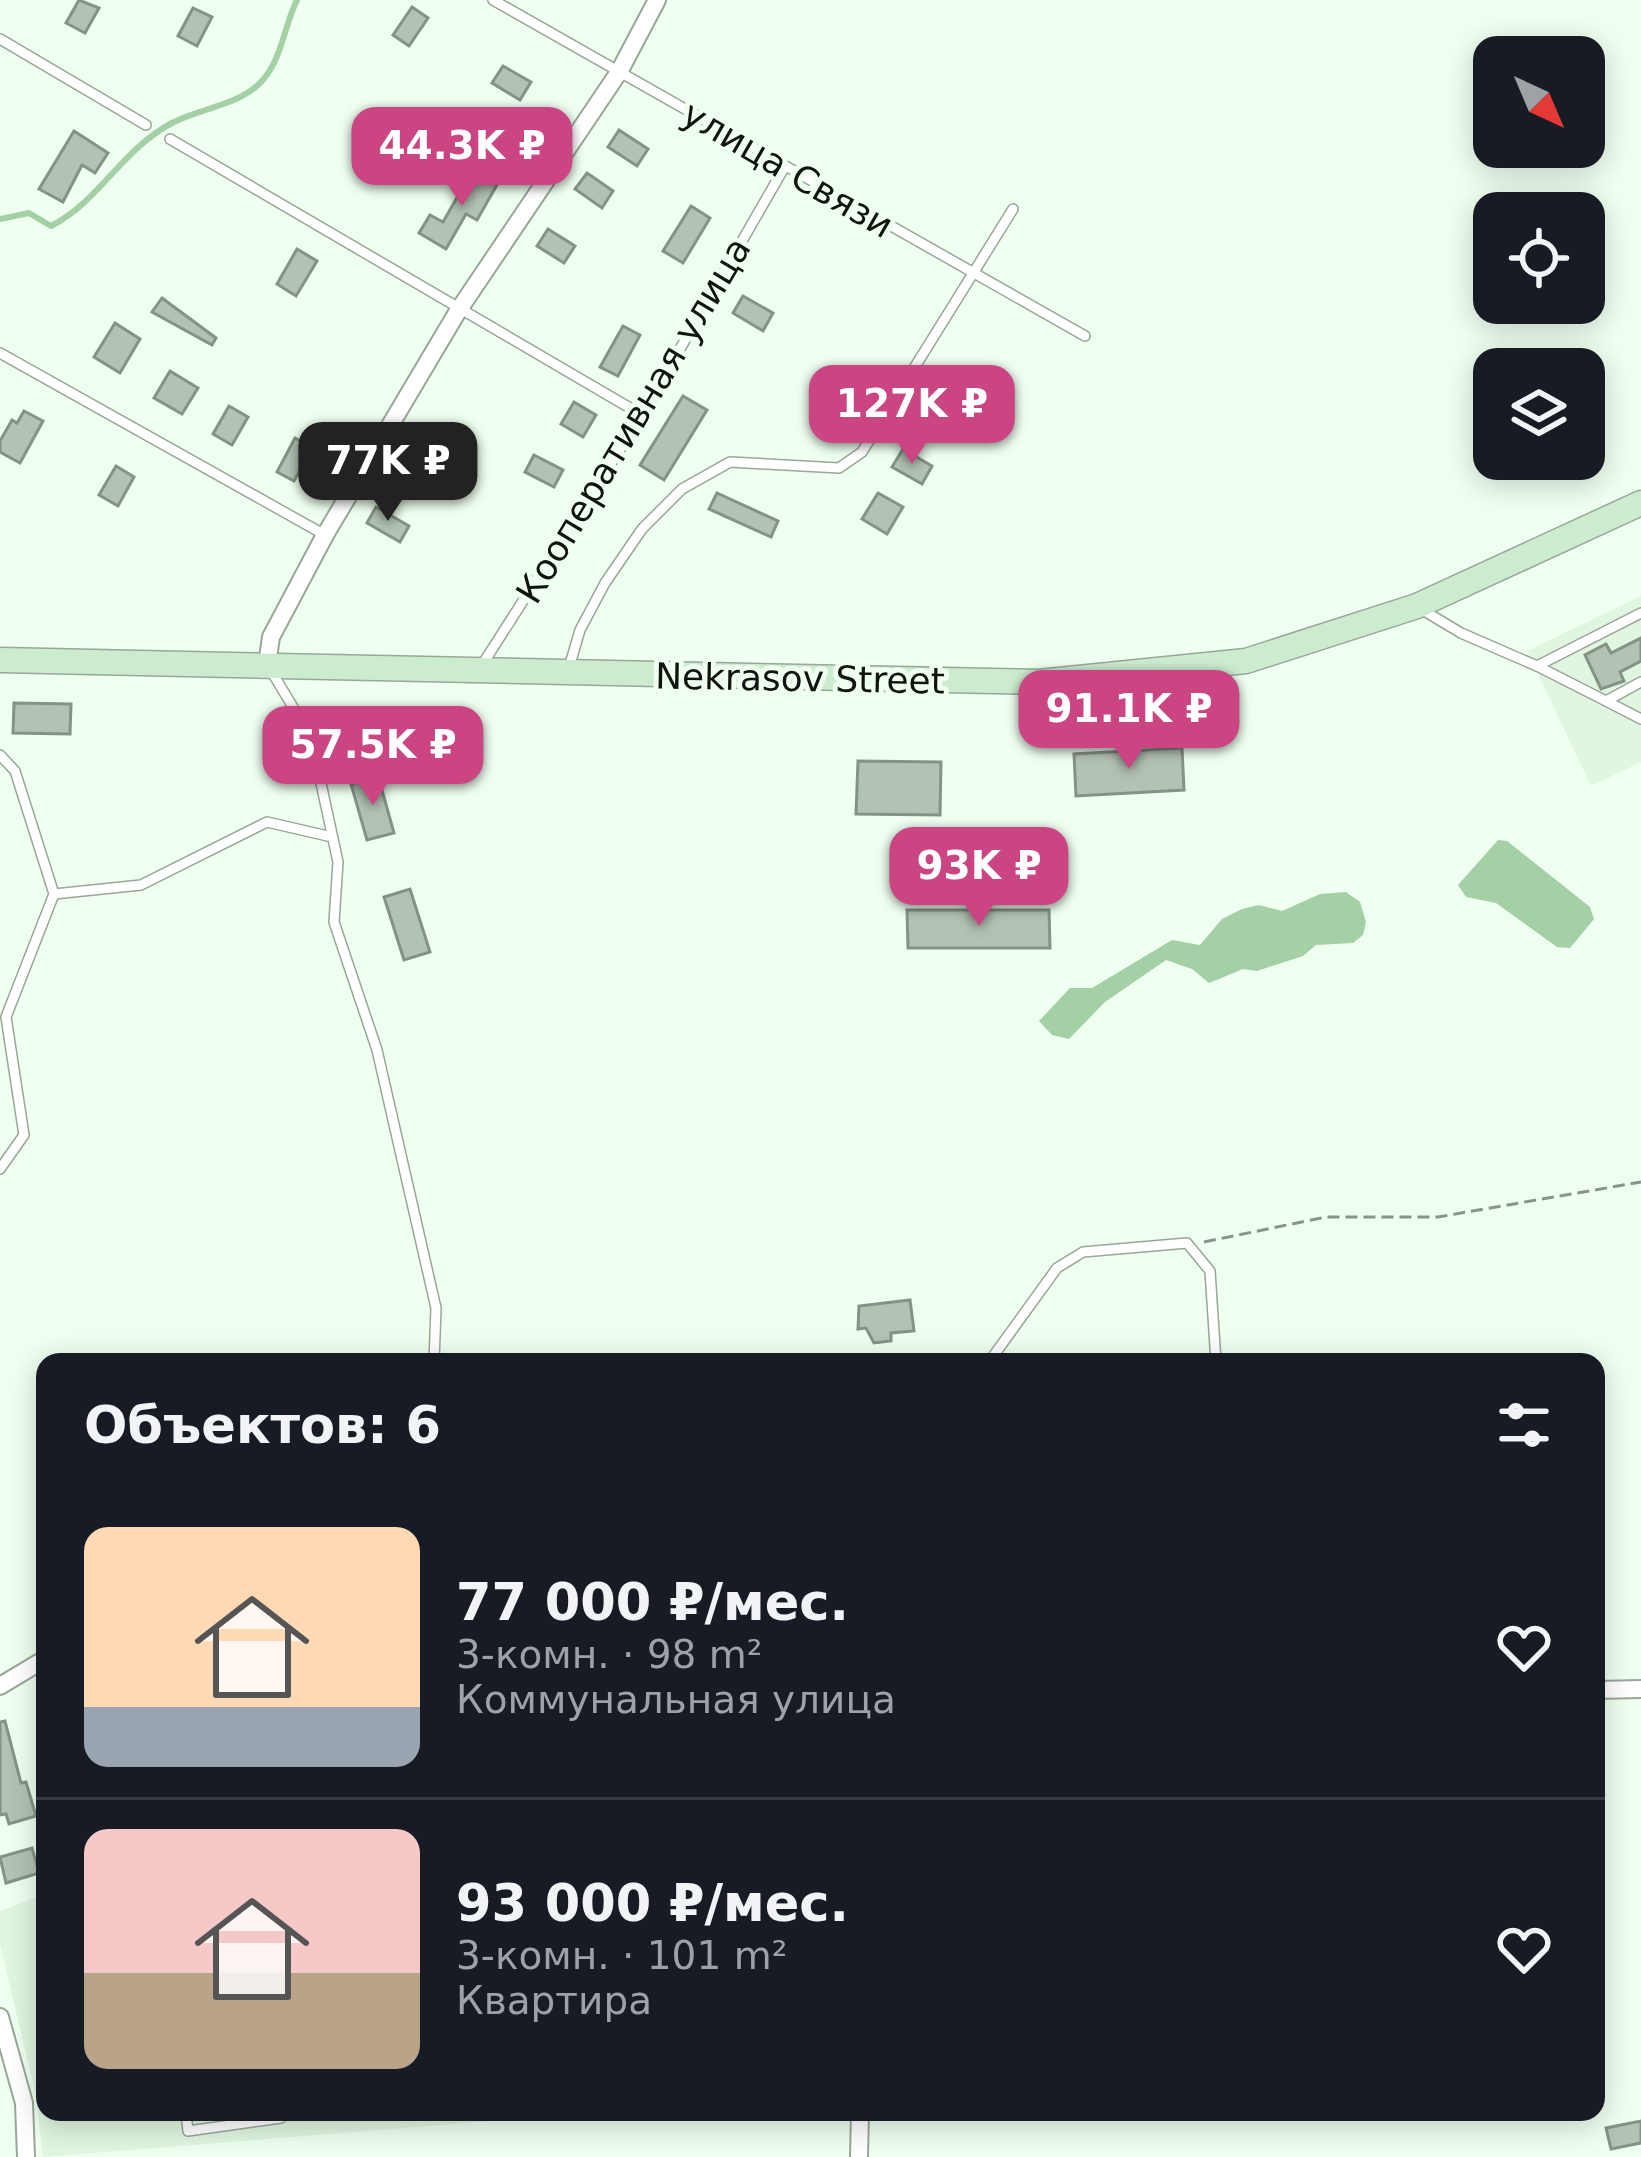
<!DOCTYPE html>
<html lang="ru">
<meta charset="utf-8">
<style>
body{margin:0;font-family:"DejaVu Sans",sans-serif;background:#242831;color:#f1f3f6;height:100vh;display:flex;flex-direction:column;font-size:45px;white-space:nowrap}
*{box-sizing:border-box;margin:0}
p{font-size:39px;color:#9ea1a6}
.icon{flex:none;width:66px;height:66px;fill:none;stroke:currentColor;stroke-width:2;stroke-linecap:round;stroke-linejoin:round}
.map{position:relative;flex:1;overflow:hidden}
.details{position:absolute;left:36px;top:1353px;width:1569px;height:768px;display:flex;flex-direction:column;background:#171b24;border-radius:24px;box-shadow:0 6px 30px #0003}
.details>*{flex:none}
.needle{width:78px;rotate:136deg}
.tools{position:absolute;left:1473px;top:36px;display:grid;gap:24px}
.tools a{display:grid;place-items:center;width:132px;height:132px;border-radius:24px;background:#171b24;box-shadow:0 6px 30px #0003;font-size:60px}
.price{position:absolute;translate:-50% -102px;padding:0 27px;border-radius:24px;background:#cc4583;color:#fff;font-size:39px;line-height:78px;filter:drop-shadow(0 3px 6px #0008)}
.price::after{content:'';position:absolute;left:50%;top:72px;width:36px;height:27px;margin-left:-18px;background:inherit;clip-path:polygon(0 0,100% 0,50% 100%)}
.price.current{background:#222;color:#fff}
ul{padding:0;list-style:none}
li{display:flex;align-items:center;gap:36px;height:300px;padding:0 48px}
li+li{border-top:3px solid #363941}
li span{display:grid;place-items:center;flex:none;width:336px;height:240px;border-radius:24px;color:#555}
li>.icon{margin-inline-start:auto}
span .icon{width:144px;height:144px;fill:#fffc;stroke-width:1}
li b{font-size:51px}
h2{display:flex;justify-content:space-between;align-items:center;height:144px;padding:0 48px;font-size:51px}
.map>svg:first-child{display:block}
</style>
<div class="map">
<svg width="1641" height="2157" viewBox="0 0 1641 2157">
<rect width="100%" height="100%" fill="#effff0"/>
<g fill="#e0f6e1">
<polygon points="1641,596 1641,762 1591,786 1527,651"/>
<polygon points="45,1894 45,2112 604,2112 43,2157 36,2096 0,1944 0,1911"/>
</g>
<g fill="#a3d0a4">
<polygon points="1498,840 1507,841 1590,907 1594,919 1570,948 1557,947 1496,903 1466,897 1458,885"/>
<polygon points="1346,892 1360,902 1366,922 1363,935 1353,943 1316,945 1303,956 1257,971 1243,969 1209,983 1192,969 1166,960 1105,1002 1069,1039 1052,1035 1039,1021 1070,988 1092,988 1172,940 1200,945 1222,919 1242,909 1259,905 1282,911 1320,894"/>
</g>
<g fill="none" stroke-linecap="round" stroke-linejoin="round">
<path stroke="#a3d0a4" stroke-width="6" d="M0,219L29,213L51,226C101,200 120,151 172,123C200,108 233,107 258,85C282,63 283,28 297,0"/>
</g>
<g fill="#b3c2b4" stroke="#859385" stroke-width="3">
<polygon points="79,0 99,8 85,33 66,23"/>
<polygon points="412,7 428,18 409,46 393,35"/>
<polygon points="193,8 212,17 197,46 178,36"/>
<polygon points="503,66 531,82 520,100 492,83"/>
<polygon points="619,130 648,149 637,166 608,147"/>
<polygon points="74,131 108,153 95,173 82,165 63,202 39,189"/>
<polygon points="485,166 502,176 477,220 466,214 446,249 419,233 430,215 443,222 463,187 470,191"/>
<polygon points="587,173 613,191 602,208 575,189"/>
<polygon points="691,206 710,218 683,263 663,251"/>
<polygon points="548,229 575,246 564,263 537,246"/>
<polygon points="297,249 317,261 296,296 277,284"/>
<polygon points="743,296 773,313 763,331 733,313"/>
<polygon points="162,298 216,338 212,345 152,312"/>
<polygon points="115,323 140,339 120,373 94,357"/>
<polygon points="623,326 640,335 618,376 600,367"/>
<polygon points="170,371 198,388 182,414 154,398"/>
<polygon points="683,396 707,410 664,480 640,465"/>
<polygon points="574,402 596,415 583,437 561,424"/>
<polygon points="229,406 248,417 232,445 213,434"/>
<polygon points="24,411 43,421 20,463 0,452 0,441 12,420 17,423"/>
<polygon points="295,438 313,447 294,481 277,472"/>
<polygon points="903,449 932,466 922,484 892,467"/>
<polygon points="534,455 563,470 554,487 525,472"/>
<polygon points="116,466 134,477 118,506 99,495"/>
<polygon points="717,493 778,521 771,537 709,509"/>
<polygon points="878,493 903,507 887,534 862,519"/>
<polygon points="376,507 409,526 400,542 367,523"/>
<polygon points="1641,638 1641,661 1620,672 1624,681 1601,689 1585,655 1606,644 1611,653"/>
<polygon points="14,703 71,704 70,734 13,733"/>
<polygon points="1182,748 1184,790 1076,796 1074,754"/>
<polygon points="858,761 941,762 940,815 856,814"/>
<polygon points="378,776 394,833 367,840 351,784"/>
<polygon points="1018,838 1051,839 1050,872 1017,871"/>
<polygon points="410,889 430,952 404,960 384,897"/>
<polygon points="907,910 1049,910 1050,948 908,948"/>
<polygon points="910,1300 914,1331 891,1333 891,1341 874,1343 866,1328 858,1329 859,1306"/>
<polygon points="5,1721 21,1783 26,1782 36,1816 9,1824 6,1814 0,1815 0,1722"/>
<polygon points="32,1848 39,1873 6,1883 0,1857"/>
<polygon points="1641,2121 1641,2143 1611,2149 1606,2128"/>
</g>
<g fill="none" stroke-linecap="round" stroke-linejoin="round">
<g stroke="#99a799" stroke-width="12">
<g id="lane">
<polyline points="493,0 1085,336"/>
<polyline points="0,39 146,125"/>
<polyline points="170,139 642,415"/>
<polyline points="0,353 325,535"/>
<polyline points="1421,609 1461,633 1537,666 1641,613"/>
<polyline points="482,665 642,415 784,168"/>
<polyline points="1537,666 1606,701 1641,682"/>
<polyline points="270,669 311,737 338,862 334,922 377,1050 436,1308 434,1362"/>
<polyline points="568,671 580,630 605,583 642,529 682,489 730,462 839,468 862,452 1013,209"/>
<polyline points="1606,701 1641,719"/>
<polyline points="0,755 15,771 54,894 6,1017 24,1135 0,1169"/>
<polyline points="54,894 141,885 267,822 332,837"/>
<polyline points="989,1362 1057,1268 1083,1252 1187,1243 1210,1271 1216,1362"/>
<polyline points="186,2112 188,2131 281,2118"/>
</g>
</g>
<g stroke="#99a799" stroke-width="20">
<g id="street">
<polyline points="267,665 271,637 325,535 458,311 619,72 657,0"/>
<polyline points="0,1686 45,1659"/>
<polyline points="1596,1690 1641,1689"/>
<polyline points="0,2017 24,2103 26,2157"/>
<polyline points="859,2157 860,2112"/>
</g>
</g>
<g stroke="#99a799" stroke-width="27">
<polyline id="secondary" points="0,660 1039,682 1246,661 1417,606 1641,503"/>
</g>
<polyline stroke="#89948a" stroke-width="3" stroke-dasharray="12 6" stroke-linecap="butt" points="1204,1242 1326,1217 1438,1217 1641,1182"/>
<use href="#lane" stroke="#fff" stroke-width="9"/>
<use href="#street" stroke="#fff" stroke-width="16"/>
<use href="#secondary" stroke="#ccecd0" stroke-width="24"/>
</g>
<g text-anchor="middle" stroke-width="10" stroke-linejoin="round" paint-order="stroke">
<g font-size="36" fill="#0f140f" stroke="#effff0">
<text transform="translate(788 169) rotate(30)" y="13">улица Связи</text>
<text transform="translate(633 420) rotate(-59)" y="13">Кооперативная улица</text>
<text transform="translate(800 678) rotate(1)" y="13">Nekrasov Street</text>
</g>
</g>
</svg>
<div class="tools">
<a><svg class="needle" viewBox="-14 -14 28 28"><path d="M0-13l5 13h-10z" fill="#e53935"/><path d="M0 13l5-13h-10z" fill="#9ea1a6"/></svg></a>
<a><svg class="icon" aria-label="locate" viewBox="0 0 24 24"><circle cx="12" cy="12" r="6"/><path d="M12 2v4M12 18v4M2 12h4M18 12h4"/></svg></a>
<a><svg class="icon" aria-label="layers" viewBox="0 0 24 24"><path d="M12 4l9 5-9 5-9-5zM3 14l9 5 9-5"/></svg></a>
</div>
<b class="price" style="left:462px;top:209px">44.3K ₽</b>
<b class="price" style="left:912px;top:467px">127K ₽</b>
<b class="price current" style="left:388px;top:524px">77K ₽</b>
<b class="price" style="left:1129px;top:772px">91.1K ₽</b>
<b class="price" style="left:373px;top:808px">57.5K ₽</b>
<b class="price" style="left:979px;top:929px">93K ₽</b>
<section class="details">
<h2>Объектов: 6<svg class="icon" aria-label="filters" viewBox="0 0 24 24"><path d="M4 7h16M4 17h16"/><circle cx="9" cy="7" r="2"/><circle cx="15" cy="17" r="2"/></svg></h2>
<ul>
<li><span style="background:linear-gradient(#ffd9b3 75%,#9aa5b1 0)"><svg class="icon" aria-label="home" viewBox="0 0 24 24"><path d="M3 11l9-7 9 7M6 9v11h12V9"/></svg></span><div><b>77 000 ₽/мес.</b><p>3-комн. · 98 m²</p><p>Коммунальная улица</p></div><svg class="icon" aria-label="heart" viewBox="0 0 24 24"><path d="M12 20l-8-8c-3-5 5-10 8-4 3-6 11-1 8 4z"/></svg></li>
<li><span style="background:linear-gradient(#f6c9c9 60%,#b9a48a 0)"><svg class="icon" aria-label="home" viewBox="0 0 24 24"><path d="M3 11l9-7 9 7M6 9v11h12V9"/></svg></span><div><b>93 000 ₽/мес.</b><p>3-комн. · 101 m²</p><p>Квартира</p></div><svg class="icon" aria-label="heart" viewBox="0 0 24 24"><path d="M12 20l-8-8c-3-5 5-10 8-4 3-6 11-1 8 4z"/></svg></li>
</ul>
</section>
</div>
